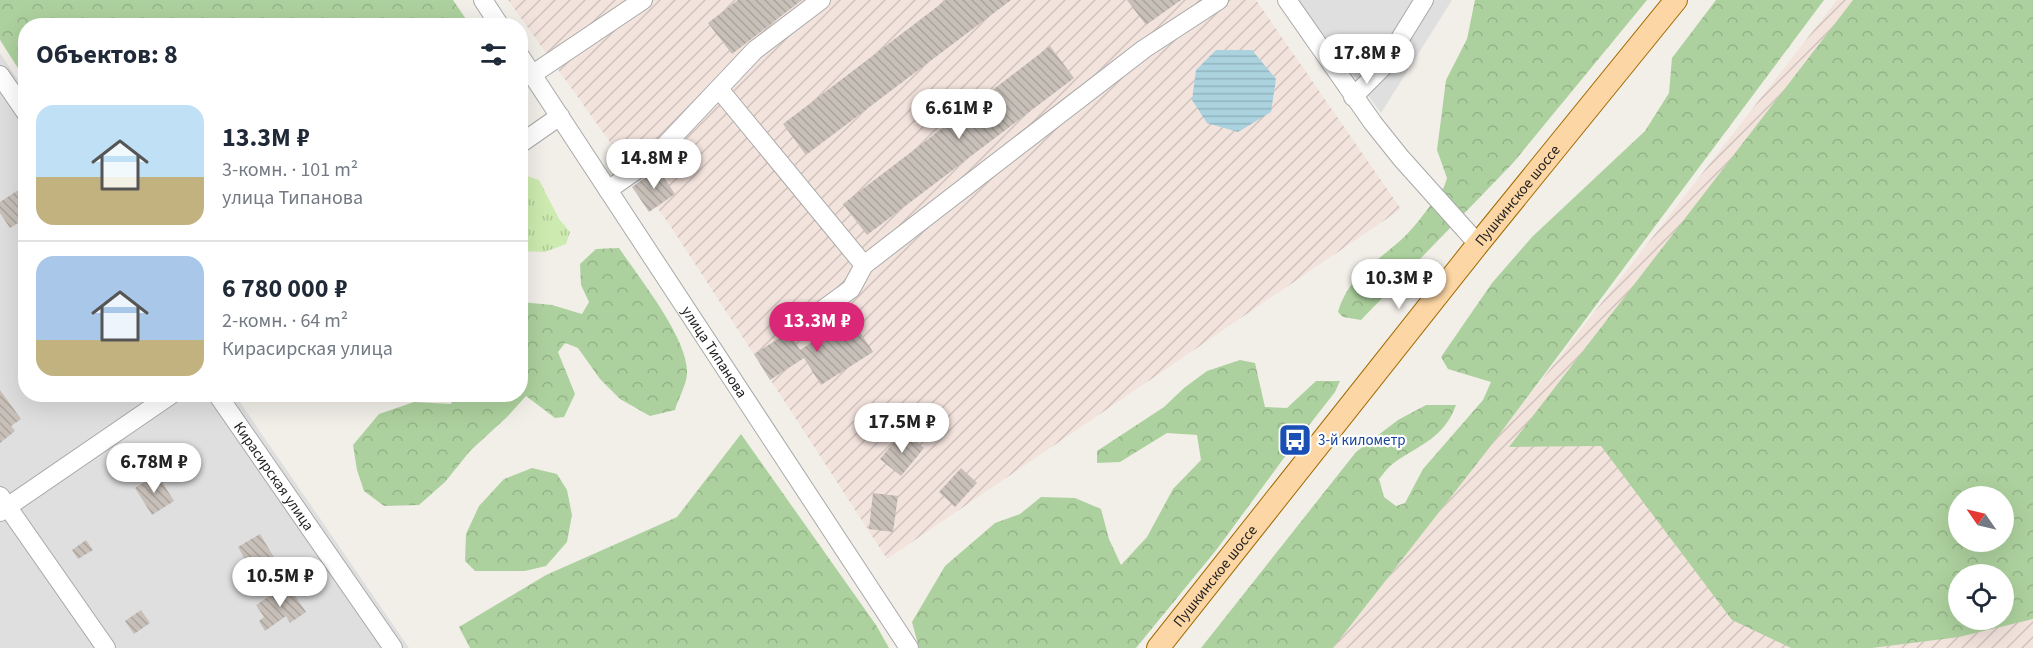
<!DOCTYPE html>
<html lang="ru">
<meta charset="utf-8">
<style>
body{margin:0;font-family:"Source Sans 3",sans-serif;background:#f6f6f7;color:#1f2937;height:100vh;display:flex;flex-direction:column;font-size:22px;white-space:nowrap}
*{box-sizing:border-box;margin:0}
p{font-size:20px;color:#747a83}
.icon{flex:none;width:33px;height:33px;fill:none;stroke:currentColor;stroke-width:2;stroke-linecap:round;stroke-linejoin:round}
.map{position:relative;flex:1;overflow:hidden}
.sheet{position:absolute;left:18px;top:18px;width:510px;height:384px;display:flex;flex-direction:column;background:#fff;border-radius:24px;box-shadow:0 6px 24px #0002}
.sheet>*{flex:none}
.needle{width:39px;rotate:304deg}
.fabs{position:absolute;left:1948px;top:486px;display:grid;gap:12px}
.fabs a{display:grid;place-items:center;width:66px;height:66px;border-radius:50%;background:#fff;box-shadow:0 6px 24px #0002;font-size:30px}
.price{position:absolute;translate:-50% -51px;padding:0 14px;border-radius:21px;background:#fff;color:#222;font-size:20px;line-height:39px;filter:drop-shadow(0 2px 3px #0008)}
.price::after{content:'';position:absolute;left:50%;top:36px;width:18px;height:14px;margin-left:-9px;background:inherit;clip-path:polygon(0 0,100% 0,50% 100%)}
.price.active{background:#db2777;color:#fff}
ul{padding:0;list-style:none}
li{display:flex;align-items:center;gap:18px;height:150px;padding:0 18px}
li+li{border-top:2px solid #e0e1e3}
li span{display:grid;place-items:center;flex:none;width:168px;height:120px;border-radius:18px;color:#555}
li>.icon{margin-inline-start:auto}
span .icon{width:72px;height:72px;fill:#fffc;stroke-width:1}
li b{font-size:26px}
h2{display:flex;justify-content:space-between;align-items:center;height:72px;padding:0 18px;font-size:26px}
.map>svg:first-child{display:block}
</style>
<div class="map">
<svg width="2033" height="648" viewBox="0 0 2033 648">
<defs>
<pattern id="military-furrows" width="10" height="10" patternUnits="userSpaceOnUse" patternTransform="scale(1.5)"><rect width="10" height="10" fill="#f3e3dd"/><path d="M-1 1l2-2M0 10L10 0M9 11l2-2" fill="none" stroke="#d0c2bd"/></pattern>
<pattern id="grass-tufts" width="24" height="20" patternUnits="userSpaceOnUse" patternTransform="scale(1.5)"><rect width="24" height="20" fill="#cdebb0"/><path d="M3 7l-1-3M5 7V3M7 7l1-3M15 17l-1-3M17 17v-4M19 17l1-3" fill="none" stroke="#b0c997"/></pattern>
<pattern id="forest-crowns" width="20" height="18" patternUnits="userSpaceOnUse" patternTransform="scale(1.5)"><rect width="20" height="18" fill="#add19e"/><path d="M2 6a3 3 0 1 1 6 0M12 15a3 3 0 1 1 6 0" fill="none" stroke="#95b388"/></pattern>
<pattern id="water-rules" width="6" height="5" patternUnits="userSpaceOnUse" patternTransform="scale(1.5)"><rect width="6" height="5" fill="#aad3df"/><path d="M0 2.5h6" fill="none" stroke="#92b5bf"/></pattern>
<pattern id="building-back-hatch" width="6" height="6" patternUnits="userSpaceOnUse" patternTransform="scale(1.5)"><rect width="6" height="6" fill="#c7bfb8"/><path d="M-1 5l2 2M0 0l6 6M5-1l2 2" fill="none" stroke="#aba49e"/></pattern>
</defs>
<rect width="100%" height="100%" fill="#f2efe9"/>
<g fill="#e0dfdf">
<polygon points="1298,0 1452,0 1381,113"/>
<polygon points="0,53 25,90 26,394 235,395 409,648 0,648"/>
</g>
<g fill="url(#military-furrows)" fill-rule="evenodd">
<polygon points="508,0 1256,0 1401,209 887,559 671,227"/>
<path d="M1837,0H2033V648H1333ZM1959,496H2004V542H1959ZM1959,574H2004V620H1959Z"/>
</g>
<polygon fill="url(#grass-tufts)" points="521,174 539,180 559,219 570,232 566,244 545,252 521,251"/>
<g fill="url(#forest-crowns)" fill-rule="evenodd">
<polygon points="0,0 453,0 470,25 26,26 25,79 0,40"/>
<path d="M1475,0H1647L1513,163L1361,320L1343,317L1338,312C1349,275 1376,263 1402,239C1418,224 1431,204 1444,187L1447,178L1437,150L1446,80L1467,39Z"/>
<path d="M1716,0H1824L1493,443L1333,648H1201L1356,452L1398,420L1426,405H1456C1444,438 1421,444 1395,462C1389,466 1384,473 1379,479L1384,497L1396,506L1405,503L1423,469L1483,400L1491,382L1448,369L1441,357L1492,283L1532,237L1645,131L1669,93L1672,58Z"/>
<path d="M1853,0H2033V619L1959,637L1872,648H1791L1732,620L1601,446L1509,447ZM1959,496H2004V542H1959ZM1959,574H2004V620H1959Z"/>
<path d="M619,248C639,278 689,339 687,374C686,386 678,399 675,410L650,416L620,399L600,379L578,348L565,343L558,352L575,394L564,417L555,418L526,396L507,417L470,451L445,482L419,505L384,506L364,491L357,470L353,445L379,414L414,402L451,404L454,395L520,394L521,302L552,305L582,314L589,302L581,285L580,264L596,249Z"/>
<polygon points="1240,360 1255,363 1265,407 1287,408 1316,381 1340,381 1335,392 1292,447 1217,549 1136,648 919,648 912,622 945,566 995,523 1020,514 1041,497 1075,498 1101,509 1109,539 1121,565 1147,537 1173,489 1201,460 1197,435 1167,433 1120,462 1097,463 1097,451 1164,407 1184,388 1207,371"/>
<polygon points="741,434 876,625 889,648 470,648 459,627 546,575 677,517"/>
<polygon points="532,468 557,474 567,490 572,515 567,542 546,566 525,571 475,571 465,561 466,534 479,506 504,479"/>
</g>
<polygon fill="url(#water-rules)" points="1216,50 1252,50 1276,79 1271,112 1238,132 1207,123 1192,100 1196,70"/>
<g fill="url(#building-back-hatch)">
<polygon points="738,0 802,0 732,54 708,23"/>
<polygon points="946,0 1011,0 806,155 783,124"/>
<polygon points="1127,0 1181,0 1146,25"/>
<polygon points="1050,46 1074,78 867,235 843,204"/>
<polygon points="658,169 675,194 649,212 632,187"/>
<polygon points="26,185 26,218 10,228 0,213 0,202"/>
<polygon points="851,318 873,352 821,385 804,358 770,380 754,354 789,332 800,350"/>
<polygon points="0,390 21,419 11,426 15,431 0,443"/>
<polygon points="903,431 924,448 901,476 880,459"/>
<polygon points="961,468 977,483 955,507 939,492"/>
<polygon points="157,474 174,501 152,515 135,488"/>
<polygon points="873,493 898,496 893,532 869,529"/>
<polygon points="260,534 275,559 252,572 238,547"/>
<polygon points="86,540 93,550 78,559 72,550"/>
<polygon points="284,586 287,591 291,590 306,612 290,623 286,616 265,631 259,621 264,617 256,605"/>
<polygon points="141,610 150,623 134,634 125,621"/>
</g>
<g fill="none" stroke-linecap="round" stroke-linejoin="round">
<g stroke="#a9a9a9" stroke-width="20">
<g id="minor">
<polyline points="483,0 500,26"/>
<polyline points="1287,0 1373,123 1401,158 1478,244"/>
<path id="s1" d="M520,56L909,648"/>
<polyline points="533,74 643,0"/>
<polyline points="0,75 26,113"/>
<polyline points="719,89 864,265"/>
<polyline points="1353,97 1382,68 1424,0"/>
<polyline points="520,144 560,116"/>
<polyline points="608,190 652,159 755,50 821,0"/>
<polyline points="807,321 851,289 864,265 1144,49 1219,0"/>
<path id="s2" d="M217,394L393,648"/>
<polyline points="0,496 106,648"/>
<polyline points="0,512 172,394"/>
</g>
</g>
<g stroke="#a06b00" stroke-width="24">
<g id="major">
<path id="s3" d="M1158,648L1478,244L1676,0"/>
</g>
</g>
<use href="#minor" stroke="#fff" stroke-width="18"/>
<use href="#major" stroke="#fcd6a4" stroke-width="22"/>
</g>
<defs>
<g id="bus-square" transform="scale(1.725)"><rect x="-9" y="-9" width="18" height="18" rx="4" fill="#1a4fb4" stroke="#fff"/><path d="M-5-6H5V4H4V6H2V4H-2V6H-4V4H-5ZM-3.5-4V0h7V-4ZM-3.5 1.2v1.5H-2V1.2ZM2 1.2v1.5H3.5V1.2Z" fill="#fff"/></g>
</defs>
<g fill-rule="evenodd">
<use href="#bus-square" x="1295" y="440"/>
</g>
<g text-anchor="middle" stroke-width="4.5" stroke-linejoin="round" paint-order="stroke">
<g font-size="15" fill="#222" stroke="#fff">
<text dy="5" stroke="none"><textPath href="#s3" startOffset="578">Пушкинское шоссе</textPath></text>
<text dy="5" stroke="none"><textPath href="#s1" startOffset="354">улица Типанова</textPath></text>
<text dy="5" stroke="none"><textPath href="#s2" startOffset="100">Кирасирская улица</textPath></text>
<text dy="5" stroke="none"><textPath href="#s3" startOffset="92">Пушкинское шоссе</textPath></text>
</g>
<g font-size="15" fill="#164399" stroke="#fff" text-anchor="start">
<text x="1318" y="445">3-й километр</text>
</g>
</g>
</svg>
<div class="fabs">
<a><svg class="needle" viewBox="-14 -14 28 28"><path d="M0-13l5 13h-10z" fill="#e53935"/><path d="M0 13l5-13h-10z" fill="#747a83"/></svg></a>
<a><svg class="icon" aria-label="locate" viewBox="0 0 24 24"><circle cx="12" cy="12" r="6"/><path d="M12 2v4M12 18v4M2 12h4M18 12h4"/></svg></a>
</div>
<b class="price" style="left:1367px;top:85px">17.8M ₽</b>
<b class="price" style="left:959px;top:140px">6.61M ₽</b>
<b class="price" style="left:654px;top:190px">14.8M ₽</b>
<b class="price" style="left:1399px;top:310px">10.3M ₽</b>
<b class="price active" style="left:817px;top:353px">13.3M ₽</b>
<b class="price" style="left:902px;top:454px">17.5M ₽</b>
<b class="price" style="left:154px;top:494px">6.78M ₽</b>
<b class="price" style="left:280px;top:608px">10.5M ₽</b>
<section class="sheet">
<h2>Объектов: 8<svg class="icon" aria-label="filters" viewBox="0 0 24 24"><path d="M4 7h16M4 17h16"/><circle cx="9" cy="7" r="2"/><circle cx="15" cy="17" r="2"/></svg></h2>
<ul>
<li><span style="background:linear-gradient(#bfe0f5 60%,#c2b280 0)"><svg class="icon" aria-label="home" viewBox="0 0 24 24"><path d="M3 11l9-7 9 7M6 9v11h12V9"/></svg></span><div><b>13.3M ₽</b><p>3-комн. · 101 m²</p><p>улица Типанова</p></div></li>
<li><span style="background:linear-gradient(#a9c7e8 70%,#c2b280 0)"><svg class="icon" aria-label="home" viewBox="0 0 24 24"><path d="M3 11l9-7 9 7M6 9v11h12V9"/></svg></span><div><b>6 780 000 ₽</b><p>2-комн. · 64 m²</p><p>Кирасирская улица</p></div></li>
</ul>
</section>
</div>
